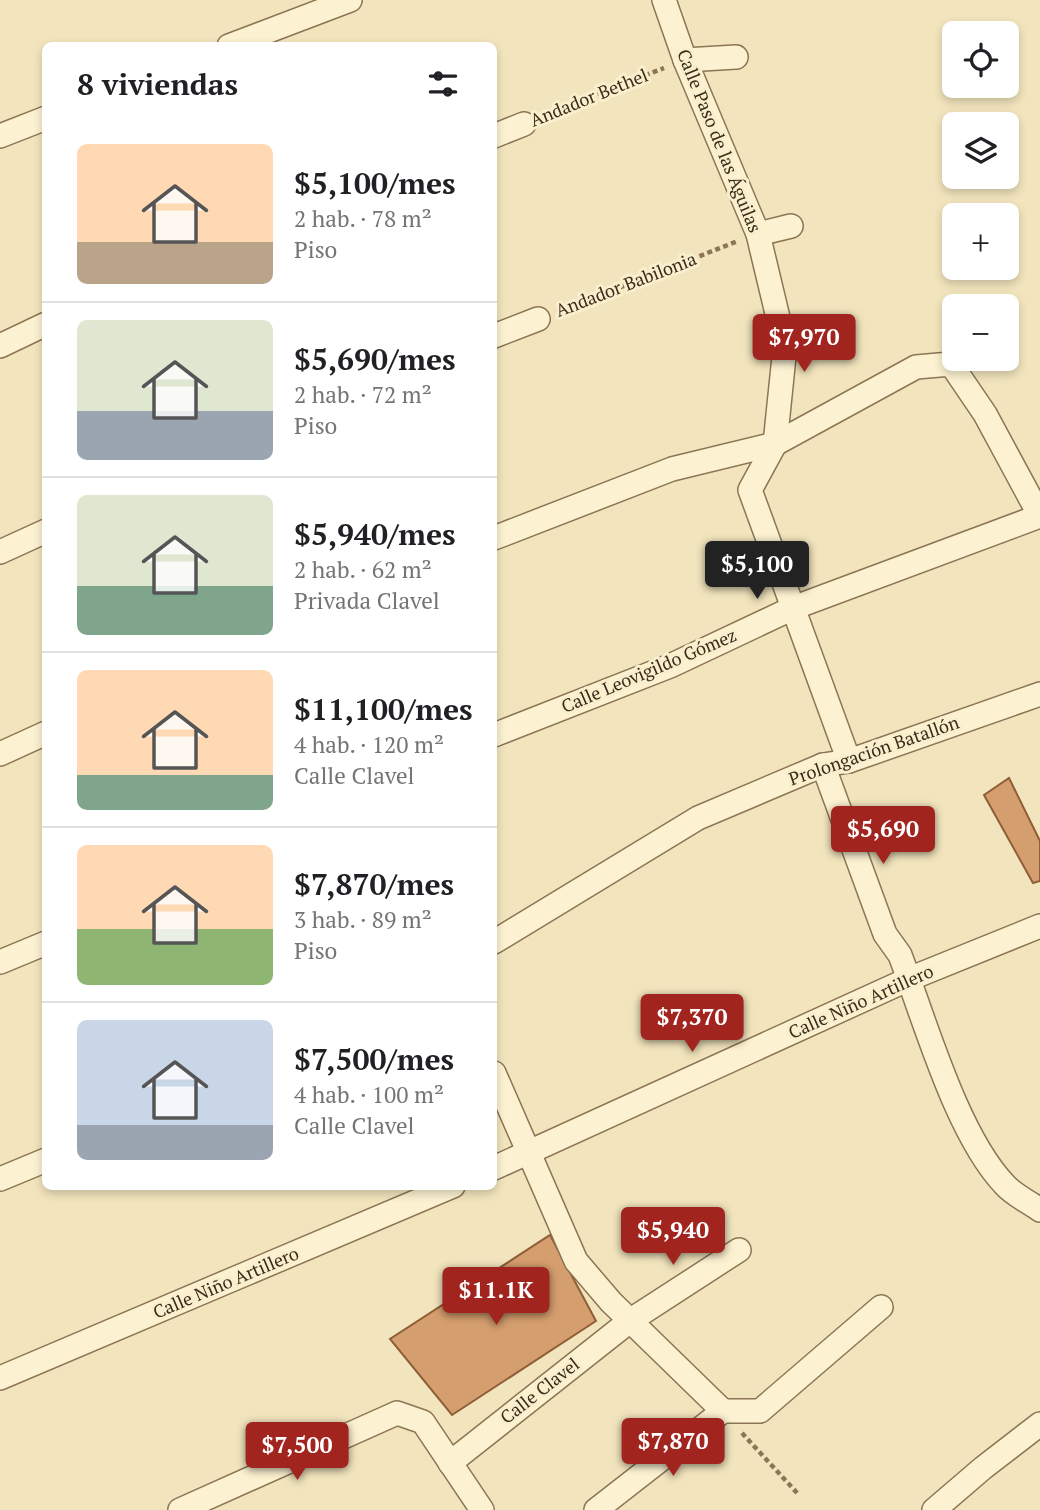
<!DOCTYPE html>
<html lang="es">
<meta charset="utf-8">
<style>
body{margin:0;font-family:"PT Serif",serif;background:#f6f6f6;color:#202124;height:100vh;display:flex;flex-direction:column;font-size:26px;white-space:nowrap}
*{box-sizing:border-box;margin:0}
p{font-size:23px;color:#757577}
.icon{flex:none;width:38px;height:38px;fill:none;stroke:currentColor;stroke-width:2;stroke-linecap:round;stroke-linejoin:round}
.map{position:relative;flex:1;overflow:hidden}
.drawer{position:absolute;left:42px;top:42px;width:455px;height:1148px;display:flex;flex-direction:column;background:#fff;border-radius:10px;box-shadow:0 4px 10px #0003}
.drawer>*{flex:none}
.buttons{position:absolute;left:942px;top:21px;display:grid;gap:14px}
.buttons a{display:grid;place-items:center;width:77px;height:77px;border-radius:10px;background:#fff;box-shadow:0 4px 10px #0003;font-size:35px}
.price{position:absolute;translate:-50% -60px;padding:0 16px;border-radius:7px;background:#a1241e;color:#fff;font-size:23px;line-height:46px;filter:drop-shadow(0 2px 4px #0008)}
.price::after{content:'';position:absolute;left:50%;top:42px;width:21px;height:16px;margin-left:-10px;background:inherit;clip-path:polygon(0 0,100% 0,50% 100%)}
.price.on{background:#222;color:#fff}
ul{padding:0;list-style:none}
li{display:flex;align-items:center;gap:21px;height:175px;padding:0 35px}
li+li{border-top:2px solid #e0e0e0}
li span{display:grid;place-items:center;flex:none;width:196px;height:140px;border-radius:10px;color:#555}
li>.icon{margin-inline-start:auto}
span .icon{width:84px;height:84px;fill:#fffc;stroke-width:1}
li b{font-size:30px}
h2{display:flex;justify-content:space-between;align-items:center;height:84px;padding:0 35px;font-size:30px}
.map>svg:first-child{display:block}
</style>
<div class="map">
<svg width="1040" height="1510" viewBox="0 0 1040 1510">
<rect width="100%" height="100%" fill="#f2e5bd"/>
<g fill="#d59e6e" stroke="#8e5e37" stroke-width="2">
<polygon points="1009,778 1040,841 1040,881 1033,883 984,795"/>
<polygon points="550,1235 596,1321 452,1415 390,1339"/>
</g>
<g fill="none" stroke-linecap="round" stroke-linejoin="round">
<g stroke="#8c7554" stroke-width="26">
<g id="minor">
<polyline points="664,0 685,60 758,234 785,347 775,444 750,490 849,761"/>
<polyline points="229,46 350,0"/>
<polyline points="685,60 736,57"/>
<polyline points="0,136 46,118"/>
<polyline points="494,136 524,124"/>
<polyline points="758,234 791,226"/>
<polyline points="494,336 538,319"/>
<polyline points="0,346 46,324"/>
<polyline points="494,538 672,469 775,444 916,367 951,364 985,414 1040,516"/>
<polyline points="0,552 46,531"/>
<polyline points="494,735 670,666 793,608 1040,516"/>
<polyline points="0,754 46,733"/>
<path d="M823,765L885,934L900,955C925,1021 957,1135 1005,1185C1014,1195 1029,1202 1040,1210"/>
<polyline points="494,942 698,818 823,765 849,761 1040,694"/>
<polyline points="0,962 46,943"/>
<polyline points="494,1073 576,1261 611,1302 723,1411"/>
<polyline points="494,1168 909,979 1040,926"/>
<polyline points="0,1179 46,1160"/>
<polyline points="0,1378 453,1186"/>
<polyline points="723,1411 760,1411 881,1307"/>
<polyline points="450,1463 631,1320 739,1250"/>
<polyline points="180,1510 397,1413 423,1422 482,1510"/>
<polyline points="596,1510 723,1411"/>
<polyline points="934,1510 983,1468 1040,1424"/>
</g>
</g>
<g stroke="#8c7554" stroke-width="4.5" stroke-dasharray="5 3.5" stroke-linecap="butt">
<polyline points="542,116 664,68"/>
<polyline points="557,312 738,241"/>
<polyline points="742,1433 798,1494"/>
</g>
<use href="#minor" stroke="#fcf2d1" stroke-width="23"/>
</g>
<g text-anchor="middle" stroke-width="6" stroke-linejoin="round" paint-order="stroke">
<g font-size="18" fill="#3a2b1a" stroke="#f9efcd">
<text transform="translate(589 98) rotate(-22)" y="6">Andador Bethel</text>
<text transform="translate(719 141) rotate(68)" y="6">Calle Paso de las Águilas</text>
<text transform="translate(626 285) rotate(-21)" y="6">Andador Babilonia</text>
<text transform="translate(649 671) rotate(-23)" y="6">Calle Leovigildo Gómez</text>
<text transform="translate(874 751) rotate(-19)" y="6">Prolongación Batallón</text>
<text transform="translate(861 1002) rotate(-24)" y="6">Calle Niño Artillero</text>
<text transform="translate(226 1283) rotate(-23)" y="6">Calle Niño Artillero</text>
<text transform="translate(540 1391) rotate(-38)" y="6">Calle Clavel</text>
</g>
</g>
</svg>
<div class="buttons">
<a><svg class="icon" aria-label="locate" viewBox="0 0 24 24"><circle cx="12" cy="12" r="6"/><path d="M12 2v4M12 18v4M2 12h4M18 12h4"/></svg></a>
<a><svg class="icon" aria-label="layers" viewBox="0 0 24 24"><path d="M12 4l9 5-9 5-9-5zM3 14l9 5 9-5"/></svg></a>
<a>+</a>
<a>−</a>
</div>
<b class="price" style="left:804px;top:374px">$7,970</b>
<b class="price on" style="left:757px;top:601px">$5,100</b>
<b class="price" style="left:883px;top:866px">$5,690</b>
<b class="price" style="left:692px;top:1054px">$7,370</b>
<b class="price" style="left:673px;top:1267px">$5,940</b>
<b class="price" style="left:496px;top:1327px">$11.1K</b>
<b class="price" style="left:673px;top:1478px">$7,870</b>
<b class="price" style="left:297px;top:1482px">$7,500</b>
<section class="drawer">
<h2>8 viviendas<svg class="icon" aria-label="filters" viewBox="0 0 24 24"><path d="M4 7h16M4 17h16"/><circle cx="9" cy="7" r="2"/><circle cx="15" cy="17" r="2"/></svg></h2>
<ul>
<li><span style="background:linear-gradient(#ffd9b3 70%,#b9a48a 0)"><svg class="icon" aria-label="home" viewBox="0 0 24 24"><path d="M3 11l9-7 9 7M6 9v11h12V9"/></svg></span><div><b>$5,100/mes</b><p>2 hab. · 78 m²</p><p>Piso</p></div></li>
<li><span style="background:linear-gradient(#dfe7d0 65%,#9aa5b1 0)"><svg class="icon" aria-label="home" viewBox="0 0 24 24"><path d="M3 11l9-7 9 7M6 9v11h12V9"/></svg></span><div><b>$5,690/mes</b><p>2 hab. · 72 m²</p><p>Piso</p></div></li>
<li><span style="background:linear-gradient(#dfe7d0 65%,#7fa58c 0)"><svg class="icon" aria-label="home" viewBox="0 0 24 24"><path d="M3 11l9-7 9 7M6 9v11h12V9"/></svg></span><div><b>$5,940/mes</b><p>2 hab. · 62 m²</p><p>Privada Clavel</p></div></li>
<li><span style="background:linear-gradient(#ffd9b3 75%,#7fa58c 0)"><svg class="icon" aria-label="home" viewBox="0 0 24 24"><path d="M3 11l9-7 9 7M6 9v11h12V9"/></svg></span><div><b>$11,100/mes</b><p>4 hab. · 120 m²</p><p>Calle Clavel</p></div></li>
<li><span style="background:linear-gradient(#ffd9b3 60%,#8fb573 0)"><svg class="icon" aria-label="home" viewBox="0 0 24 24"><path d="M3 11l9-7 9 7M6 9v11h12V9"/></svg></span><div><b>$7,870/mes</b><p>3 hab. · 89 m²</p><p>Piso</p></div></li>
<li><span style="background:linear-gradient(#c9d6e8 75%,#9aa5b1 0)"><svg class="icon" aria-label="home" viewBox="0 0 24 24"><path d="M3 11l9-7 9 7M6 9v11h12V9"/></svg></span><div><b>$7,500/mes</b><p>4 hab. · 100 m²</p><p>Calle Clavel</p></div></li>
</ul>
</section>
</div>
